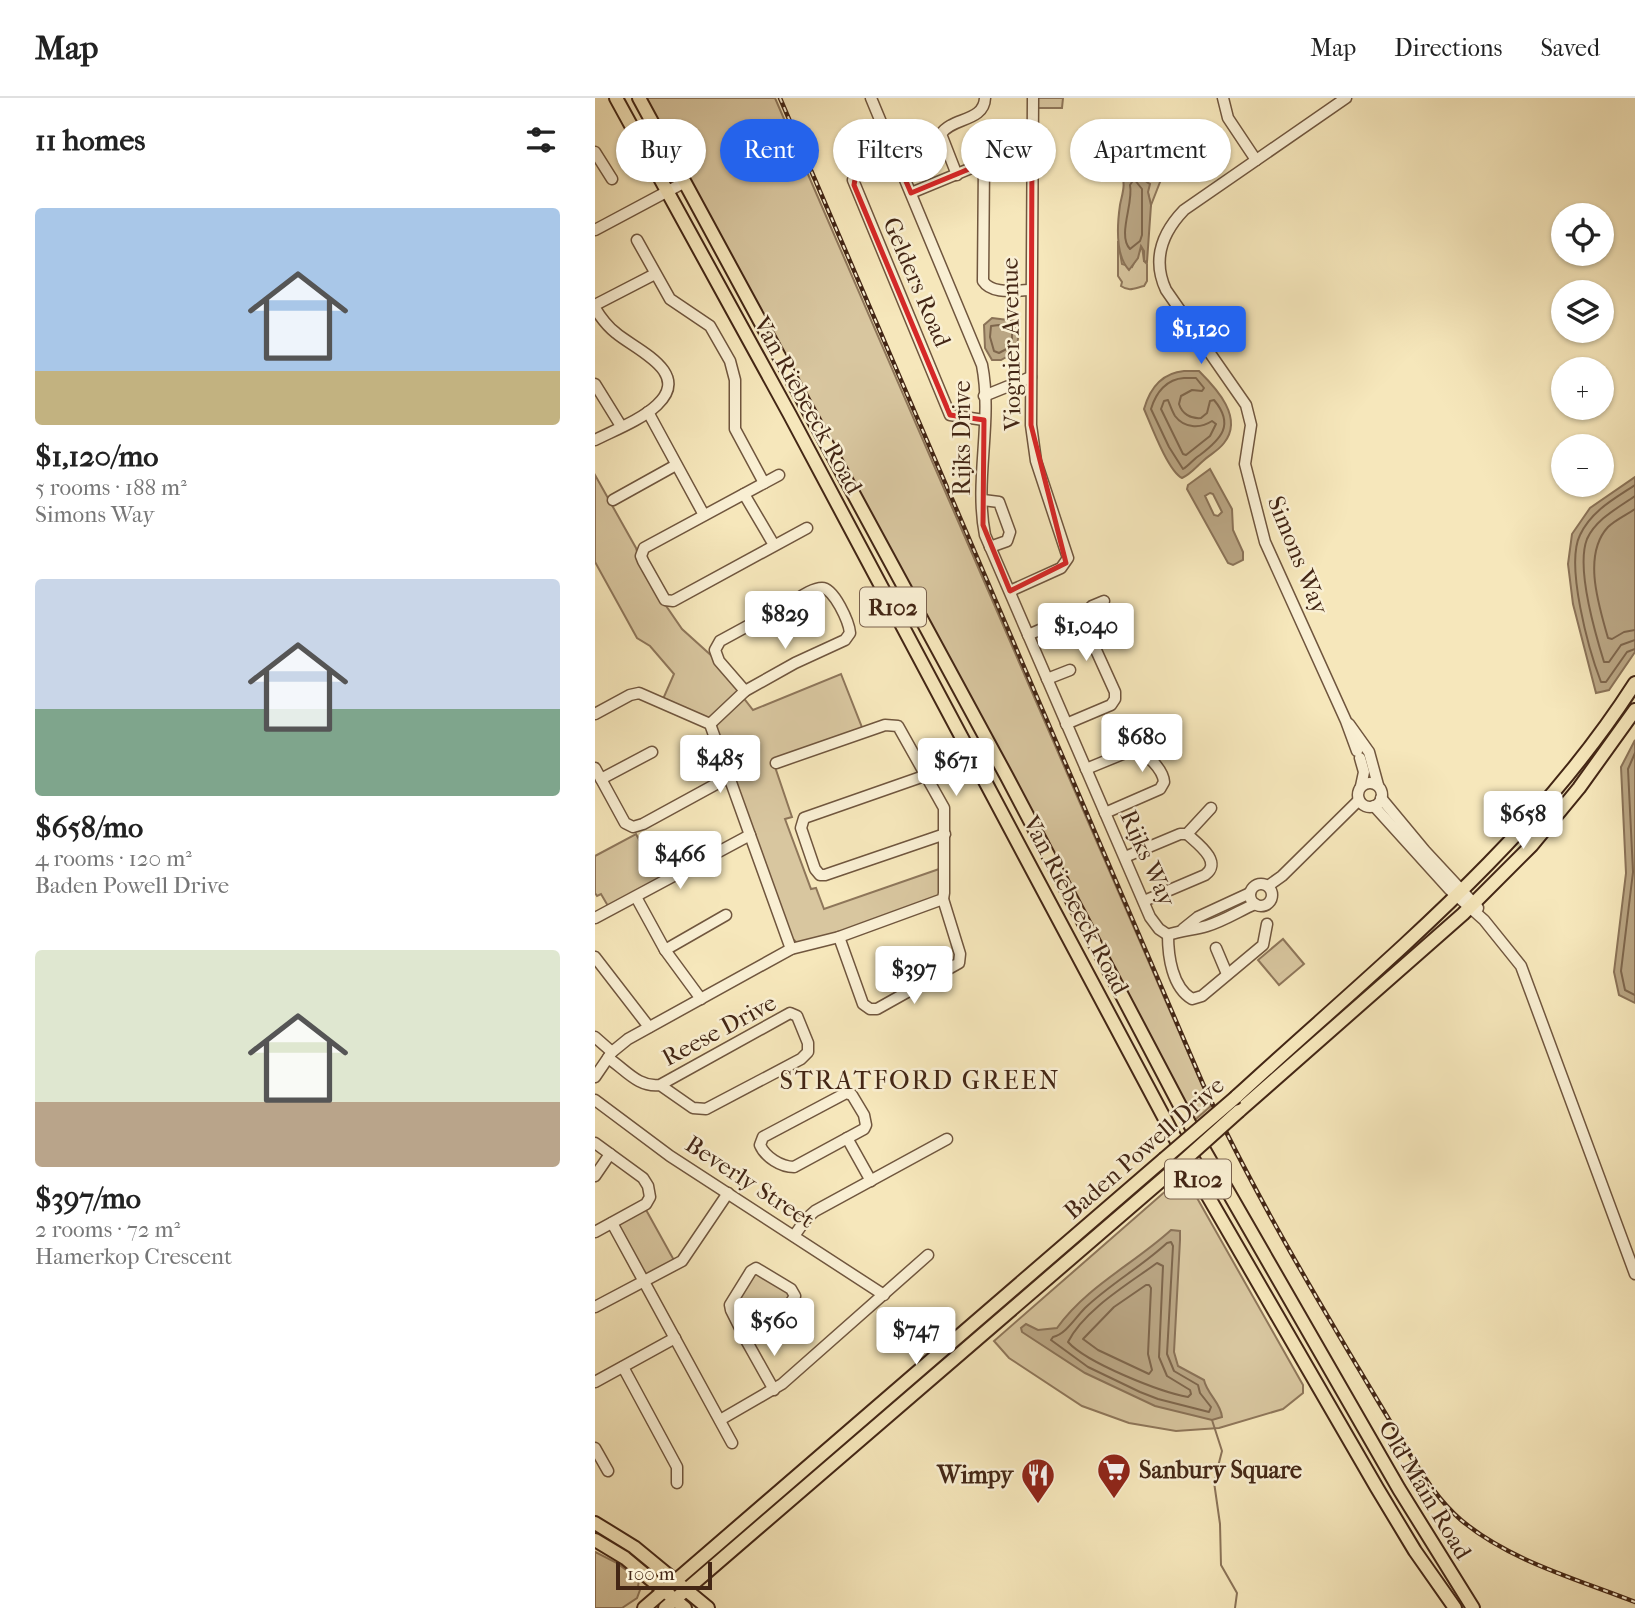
<!DOCTYPE html>
<meta charset="utf-8">
<style>
body{margin:0;font-family:"IM FELL French Canon",serif;background:#f2f2f2;color:#222;height:100vh;display:flex;flex-direction:column;font-size:26px;white-space:nowrap}
*{box-sizing:border-box;margin:0}
p{font-size:23px;color:#767676}
.icon{flex:none;width:38px;height:38px;fill:none;stroke:currentColor;stroke-width:2;stroke-linecap:round;stroke-linejoin:round}
.map{position:relative;flex:1;overflow:hidden}
.sheet{display:flex;flex-direction:column;background:#fff;width:595px}
.sheet>*{flex:none}
.banner{position:absolute;left:21px;top:21px;width:665px;height:63px;display:flex;gap:14px}
.tools{position:absolute;left:956px;top:105px;display:grid;gap:14px}
.tools a{display:grid;place-items:center;width:63px;height:63px;border-radius:50%;background:#fff;box-shadow:0 2px 5px #0004;font-size:35px}
.scale{position:absolute;left:21px;bottom:18px;width:96px;box-sizing:border-box;padding-left:7px;border:4px solid #432615;border-top:0;font-size:19px;line-height:24px;white-space:nowrap;color:#432615;-webkit-text-stroke:5px #f9efd3;paint-order:stroke}
.price{position:absolute;translate:-50% -60px;padding:0 16px;border-radius:7px;background:#fff;color:#222;font-size:23px;line-height:46px;filter:drop-shadow(0 2px 4px #0008)}
.price::after{content:'';position:absolute;left:50%;top:42px;width:21px;height:16px;margin-left:-10px;background:inherit;clip-path:polygon(0 0,100% 0,50% 100%)}
.price.on{background:#2563eb;color:#fff}
ul{padding:0;list-style:none}
li{display:grid;align-content:center;gap:14px;height:371px;padding:0 35px}
li span{display:grid;place-items:center;height:217px;border-radius:7px;color:#555}
li>.icon{margin-inline-start:auto}
span .icon{width:126px;height:126px;fill:#fffc;stroke-width:1}
li b{font-size:30px}
h2{display:flex;justify-content:space-between;align-items:center;height:84px;padding:0 35px;font-size:30px}
.pill{padding:0 24px;border-radius:32px;background:#fff;box-shadow:0 2px 5px #0004;font-size:24px;line-height:63px}
.pill.on{background:#2563eb;color:#fff}
header{display:flex;align-items:center;gap:42px;box-sizing:border-box;height:98px;padding:0 35px;background:#fff;border-bottom:2px solid #e0e0e0}
header strong{font-size:33px}
nav{display:flex;gap:38px;margin-inline-start:auto;font-size:24px}
main{display:flex;flex:1;min-height:0}
.map>svg:first-child{display:block}
</style>
<header>
<strong>Map</strong>
<nav><a>Map</a><a>Directions</a><a>Saved</a></nav>
</header>
<main>
<section class="sheet">
<h2>11 homes<svg class="icon" aria-label="filters" viewBox="0 0 24 24"><path d="M4 7h16M4 17h16"/><circle cx="9" cy="7" r="2"/><circle cx="15" cy="17" r="2"/></svg></h2>
<ul>
<li><span style="background:linear-gradient(#a9c7e8 75%,#c2b280 0)"><svg class="icon" aria-label="home" viewBox="0 0 24 24"><path d="M3 11l9-7 9 7M6 9v11h12V9"/></svg></span><div><b>$1,120/mo</b><p>5 rooms · 188 m²</p><p>Simons Way</p></div></li>
<li><span style="background:linear-gradient(#c9d6e8 60%,#7fa58c 0)"><svg class="icon" aria-label="home" viewBox="0 0 24 24"><path d="M3 11l9-7 9 7M6 9v11h12V9"/></svg></span><div><b>$658/mo</b><p>4 rooms · 120 m²</p><p>Baden Powell Drive</p></div></li>
<li><span style="background:linear-gradient(#dfe7d0 70%,#b9a48a 0)"><svg class="icon" aria-label="home" viewBox="0 0 24 24"><path d="M3 11l9-7 9 7M6 9v11h12V9"/></svg></span><div><b>$397/mo</b><p>2 rooms · 72 m²</p><p>Hamerkop Crescent</p></div></li>
</ul>
</section>
<div class="map">
<svg width="1040" height="1510" viewBox="0 0 1040 1510">
<rect width="100%" height="100%" fill="#f6e7bb"/>
<filter id="stains"><feTurbulence type="fractalNoise" baseFrequency=".00286" numOctaves="4"/><feColorMatrix values="0 0 0 0 .2 0 0 0 0 .09 0 0 0 0 .02 0 0 0 .5 -.17"/></filter>
<radialGradient id="worn" r=".72"><stop offset=".6" stop-color="#630" stop-opacity="0"/><stop offset="1" stop-color="#630" stop-opacity=".3"/></radialGradient>
<g fill="#d8c69f" stroke="#8e765a" stroke-width="2">
<polygon points="50,0 180,0 616,1008 600,1022"/>
<polygon points="441,0 468,0 467,10 441,10"/>
<path d="M539,65L556,67L566,74L567,79L556,107C550,89 554,75 530,68Z"/>
<path d="M523,143L527,166L537,169L547,148L549,163L552,166V183L549,188C540,190 534,194 526,188L527,184L523,178Z"/>
<polygon points="0,377 41,450 45,464 65,499 87,531 119,560 142,590 142,596 115,621 68,601 79,576 55,548 42,540 0,464"/>
<polygon points="246,576 268,632 178,663 197,719 190,721 216,791 221,790 229,811 347,770 345,798 231,840 202,845 196,839 120,629 121,622 147,598 158,612"/>
<polygon points="41,736 65,781 13,808 6,796 2,798 0,795 0,758"/>
<polygon points="688,841 709,866 684,887 663,862"/>
<polygon points="589,1077 708,1287 708,1295 688,1311 624,1330 581,1333 534,1325 487,1308 414,1260 399,1243"/>
<polygon points="50,1110 80,1164 55,1177 50,1177 23,1127"/>
<polygon points="159,1174 196,1196 180,1223 153,1236 138,1206"/>
<polygon points="0,1454 22,1465 44,1482 43,1489 45,1492 42,1500 27,1510 0,1510"/>
</g>
<g fill="#b9a583" stroke="#8a7257" stroke-width="2" fill-rule="evenodd">
<path d="M534,68C546,71 546,82 555,86L553,94L556,107L552,164L549,163V153L546,148L543,160L534,172C520,157 522,128 525,107C527,96 532,85 525,75L528,69Z"/>
<polygon points="397,220 421,223 424,228 422,253 406,262 397,262 390,250 389,227"/>
<path d="M589,273H604C622,291 649,320 629,345C623,353 614,357 608,363C601,369 596,376 587,380C573,373 556,327 549,311C555,290 567,275 589,273Z"/>
<path d="M615,371L637,411L638,432L648,454V462L638,467L633,465L592,391L593,387ZM615,395L618,396L627,414L623,418L619,417L610,398Z"/>
<polygon points="1040,379 1040,554 1014,592 1001,595 978,506 973,466 977,436 995,410"/>
<polygon points="1040,642 1040,905 1024,897 1019,874 1031,775 1026,669"/>
<path d="M576,1132L585,1133V1142L579,1254L583,1268L609,1282C612,1296 626,1305 627,1319L617,1322L560,1308L490,1275L427,1234L426,1230L431,1226L443,1232L462,1230C491,1189 540,1165 576,1132Z"/>
</g>
<g fill="none" stroke-linecap="round" stroke-linejoin="round">
<g stroke="#7e664c" stroke-width="2">
<path d="M539,81L547,91V137L545,143L535,151C522,137 539,105 535,87Z"/>
<polygon points="404,227 415,228 417,231 417,248 404,255 399,253 395,239 396,228"/>
<path d="M589,280H601L609,290L607,293L597,292L586,298L584,306C587,316 596,321 606,320L612,315L615,303L619,302C640,327 626,341 605,357C598,361 595,367 588,371L574,349L556,311C561,294 572,281 589,280Z"/>
<path d="M573,302C575,307 577,313 580,318C589,330 605,331 617,323L621,326L615,338L591,357L588,356L566,311L569,303Z"/>
<path d="M1040,387C1019,401 996,413 985,437C970,467 994,553 1006,584H1011L1032,554L1040,551"/>
<path d="M1040,398C1023,410 1001,421 992,441C981,469 1000,535 1009,564H1014L1026,547L1040,542"/>
<path d="M1040,411C1031,417 1020,422 1013,429C987,457 1004,508 1013,540L1017,541L1029,534L1040,532"/>
<polyline points="1040,655 1033,671 1038,774 1026,873 1030,892 1040,897"/>
<path d="M572,1145L576,1144L578,1148L572,1256L579,1273L603,1287L605,1295L616,1309L614,1314L563,1301L545,1294L493,1269L456,1242L458,1239C471,1236 480,1220 490,1210C515,1186 546,1169 572,1145Z"/>
<path d="M562,1165L568,1168L564,1259L572,1278L595,1292L596,1296L593,1299C565,1294 492,1265 473,1244C489,1212 533,1186 562,1165Z"/>
<polygon points="551,1187 554,1187 556,1190 553,1256 557,1272 554,1276 503,1252 488,1241 519,1209"/>
</g>
<polyline stroke="#8a7257" stroke-width="2" points="617,1322 627,1353 619,1384 625,1426 626,1467 642,1495 640,1510"/>
<g stroke="#70563e" stroke-width="13">
<g id="minor">
<path d="M276,0L387,267C398,323 379,382 390,437L555,819L564,831L573,837"/>
<polyline points="628,0 633,20 661,62"/>
<path d="M751,0L589,112C567,135 557,162 571,192L651,307L656,327L650,366L670,444L751,623L762,653"/>
<polyline points="0,54 17,81"/>
<polyline points="301,60 261,76 258,82 355,317 389,322"/>
<path d="M389,65L388,183C397,197 421,192 436,192"/>
<path d="M362,77L346,36C357,19 389,24 390,0"/>
<polyline points="316,95 437,45"/>
<polyline points="0,132 90,84"/>
<polyline points="42,142 75,201 115,228 135,263 140,282 140,331 169,385"/>
<polyline points="0,207 60,176"/>
<path d="M0,210C6,220 12,228 21,235C41,252 97,274 62,307C46,322 20,332 0,342"/>
<polyline points="0,286 26,328"/>
<polyline points="389,298 436,279"/>
<polyline points="53,314 109,417"/>
<polyline points="184,377 49,450 46,458 48,463 70,502 78,503 212,430"/>
<polyline points="149,396 179,447"/>
<polyline points="18,402 81,367"/>
<polyline points="388,402 404,404 415,434 412,443 395,449"/>
<polyline points="415,493 466,470 473,460 441,363 436,327 438,0"/>
<polyline points="486,519 497,508 509,503"/>
<polyline points="433,537 479,517 486,519 520,594 520,601 516,607 471,626"/>
<polyline points="452,581 475,572"/>
<polyline points="150,593 124,563 120,552 125,543 171,518"/>
<polyline points="0,616 35,597 44,595 115,626 196,851"/>
<path d="M115,626L150,593L200,565L250,542L255,535C254,524 239,490 227,490C217,490 204,500 196,505"/>
<polyline points="754,626 774,654 783,687"/>
<polyline points="765,660 769,674 766,688"/>
<polyline points="0,670 30,725 38,729 48,726 134,679"/>
<path d="M491,671L540,651C552,656 568,671 569,684L565,691L510,715"/>
<polyline points="332,677 209,720 206,730 220,771 225,777 230,777 350,736"/>
<polyline points="6,681 57,654"/>
<circle cx="775" cy="697" r="12"/>
<polyline points="786,700 830,753 883,810"/>
<polyline points="779,708 854,791 889,822 926,868 1040,1176"/>
<polyline points="530,759 585,736 592,736 616,710"/>
<circle cx="666" cy="797" r="11"/>
<polyline points="673,788 687,778 764,702"/>
<polyline points="41,799 70,852 106,901"/>
<path d="M549,803L610,777C628,764 603,746 592,736"/>
<polyline points="0,820 155,737"/>
<polyline points="588,831 603,819 655,795"/>
<path d="M573,837C573,858 577,889 597,901L607,898L668,847L672,826"/>
<path d="M573,837C586,832 599,832 612,828C629,823 644,813 660,806"/>
<polyline points="244,839 268,906 275,911 282,911 364,865 365,856 348,801"/>
<polyline points="621,850 632,876"/>
<polyline points="70,852 131,817"/>
<polyline points="0,859 54,929"/>
<polyline points="0,939 17,954"/>
<path d="M13,960C30,971 43,990 65,987L195,915L202,918L213,945V954L206,961L111,1011L98,1010L65,987"/>
<polyline points="0,979 17,954 33,941 196,851 244,839 348,801 349,795 349,710 303,628 290,627 181,665"/>
<path d="M251,995L257,997L269,1017L271,1027L269,1031L199,1069C186,1069 170,1059 165,1047L168,1039Z"/>
<polyline points="0,1002 75,1058 289,1197"/>
<polyline points="252,1040 276,1083"/>
<polyline points="0,1045 48,1080 53,1088 55,1099 51,1106 0,1134"/>
<polyline points="0,1078 15,1056"/>
<polyline points="17,1125 137,1345"/>
<polyline points="199,1138 211,1121 220,1113 352,1041"/>
<polygon points="161,1170 196,1191 200,1198 182,1225 151,1242 136,1212 135,1207 156,1173"/>
<polyline points="0,1209 87,1163 133,1095"/>
<polyline points="151,1242 179,1292"/>
<polyline points="28,1269 82,1369 82,1385"/>
<polyline points="0,1284 80,1240"/>
<polyline points="125,1322 187,1286 333,1157"/>
<polyline points="0,1350 13,1373"/>
</g>
</g>
<g stroke="#432615" stroke-width="16">
<g id="major">
<polyline points="21,0 195,317 588,1055 782,1390 820,1453 860,1510"/>
<polyline points="44,0 412,679 601,1038 804,1391 878,1510"/>
<path d="M641,999C782,869 935,749 1040,585"/>
<polyline points="644,1013 868,816 937,747 984,690 1040,612"/>
<polyline points="0,1425 39,1449 113,1510"/>
<polyline points="0,1442 30,1460 90,1510"/>
<polyline points="49,1510 569,1061"/>
<polyline points="70,1510 576,1074"/>
</g>
</g>
<use href="#minor" stroke="#f9efd3" stroke-width="10"/>
<use href="#major" stroke="#f6e7bb" stroke-width="12"/>
<g stroke="#432615" stroke-width="4.5">
<path id="rail" d="M185,0L608,986C667,1113 742,1234 814,1355C829,1379 844,1403 866,1422C915,1463 982,1481 1040,1504"/>
</g>
<use href="#rail" stroke="#f9efd3" stroke-width="2" stroke-dasharray="5" stroke-linecap="butt"/>
<g stroke="#432615" stroke-width="16" stroke-linecap="butt">
<g id="major-bridge">
<polyline points="569,1061 641,999"/>
<polyline points="576,1074 644,1013"/>
</g>
</g>
<use href="#major-bridge" stroke="#f6e7bb" stroke-width="12"/>
</g>
<path fill="none" stroke="#d62828" stroke-width="5" stroke-linejoin="round" d="M437,45L436,327L471,465L415,493L388,427L389,322L355,317L259,87L261,76L301,60L316,95Z"/>
<defs>
<g id="supermarket-pin" transform="scale(1.75)"><path d="M0 17L-7.5 6A9.5 9.5 0 1 1 7.5 6Z" fill="#8f2418" stroke="#f9efd3"/><path d="M-6-5.5h2.5l.6 2H6L4.5 2H-2.5L-4.4-4H-6ZM-1.5 3.2a1.3 1.3 0 1 0 .1 0ZM3 3.2a1.3 1.3 0 1 0 .1 0Z" fill="#fff"/></g>
<g id="restaurant-pin" transform="scale(1.75)"><path d="M0 17L-7.5 6A9.5 9.5 0 1 1 7.5 6Z" fill="#8f2418" stroke="#f9efd3"/><path d="M-5-6h1v4h1v-4h1v4h1v-4h1v5L-1.5 .5V6h-2V.5L-5-1ZM5-6V6H3V1.5H1.5Q1.5-4 5-6Z" fill="#fff"/></g>
</defs>
<g fill-rule="evenodd">
<use href="#supermarket-pin" x="519" y="1372"/>
<use href="#restaurant-pin" x="443" y="1377"/>
</g>
<g text-anchor="middle" stroke-width="5" stroke-linejoin="round" paint-order="stroke">
<g fill="#f9efd3" stroke="#7a624e" stroke-width="2">
<rect x="265" y="489.5" width="66" height="39" rx="5"/>
<rect x="570" y="1061.5" width="66" height="39" rx="5"/>
</g>
<g font-size="23" font-weight="bold" fill="#432615">
<text x="298" y="517">R102</text>
<text x="603" y="1089">R102</text>
</g>
<g font-size="24" fill="#432615" stroke="#f9efd3">
<text transform="translate(322 184) rotate(67)" y="8">Gelders Road</text>
<text transform="translate(416 246) rotate(-91)" y="8">Viognier Avenue</text>
<text transform="translate(213 307) rotate(61)" y="8">Van Riebeeck Road</text>
<text transform="translate(367 340) rotate(-90)" y="8">Rijks Drive</text>
<text transform="translate(703 457) rotate(68)" y="8">Simons Way</text>
<text transform="translate(553 760) rotate(66)" y="8">Rijks Way</text>
<text transform="translate(481 807) rotate(62)" y="8">Van Riebeeck Road</text>
<text transform="translate(124 932) rotate(-28)" y="8">Reese Drive</text>
<text transform="translate(549 1050) rotate(-41)" y="8">Baden Powell Drive</text>
<text transform="translate(155 1084) rotate(33)" y="8">Beverly Street</text>
<text transform="translate(830 1392) rotate(59)" y="8">Old Main Road</text>
</g>
<g font-size="24" font-weight="bold" fill="#432615" stroke="#f9efd3" text-anchor="start">
<text x="544" y="1380">Sanbury Square</text>
<text x="418" y="1385" text-anchor="end">Wimpy</text>
</g>
<g font-size="26" letter-spacing="2" fill="#432615" stroke="#f9efd3">
<text x="325" y="991">STRATFORD GREEN</text>
</g>
</g>
<rect width="100%" height="100%" filter="url(#stains)"/>
<rect width="100%" height="100%" fill="url(#worn)"/>
</svg>
<div class="tools">
<a><svg class="icon" aria-label="locate" viewBox="0 0 24 24"><circle cx="12" cy="12" r="6"/><path d="M12 2v4M12 18v4M2 12h4M18 12h4"/></svg></a>
<a><svg class="icon" aria-label="layers" viewBox="0 0 24 24"><path d="M12 4l9 5-9 5-9-5zM3 14l9 5 9-5"/></svg></a>
<a>+</a>
<a>−</a>
</div>
<div class="scale">100 m</div>
<b class="price on" style="left:606px;top:268px">$1,120</b>
<b class="price" style="left:190px;top:553px">$829</b>
<b class="price" style="left:491px;top:565px">$1,040</b>
<b class="price" style="left:547px;top:676px">$680</b>
<b class="price" style="left:125px;top:697px">$485</b>
<b class="price" style="left:361px;top:700px">$671</b>
<b class="price" style="left:928px;top:753px">$658</b>
<b class="price" style="left:85px;top:793px">$466</b>
<b class="price" style="left:319px;top:908px">$397</b>
<b class="price" style="left:179px;top:1260px">$560</b>
<b class="price" style="left:321px;top:1269px">$747</b>
<div class="banner">
<a class="pill">Buy</a>
<a class="pill on">Rent</a>
<a class="pill">Filters</a>
<a class="pill">New</a>
<a class="pill">Apartment</a>
</div>
</div>
</main>
